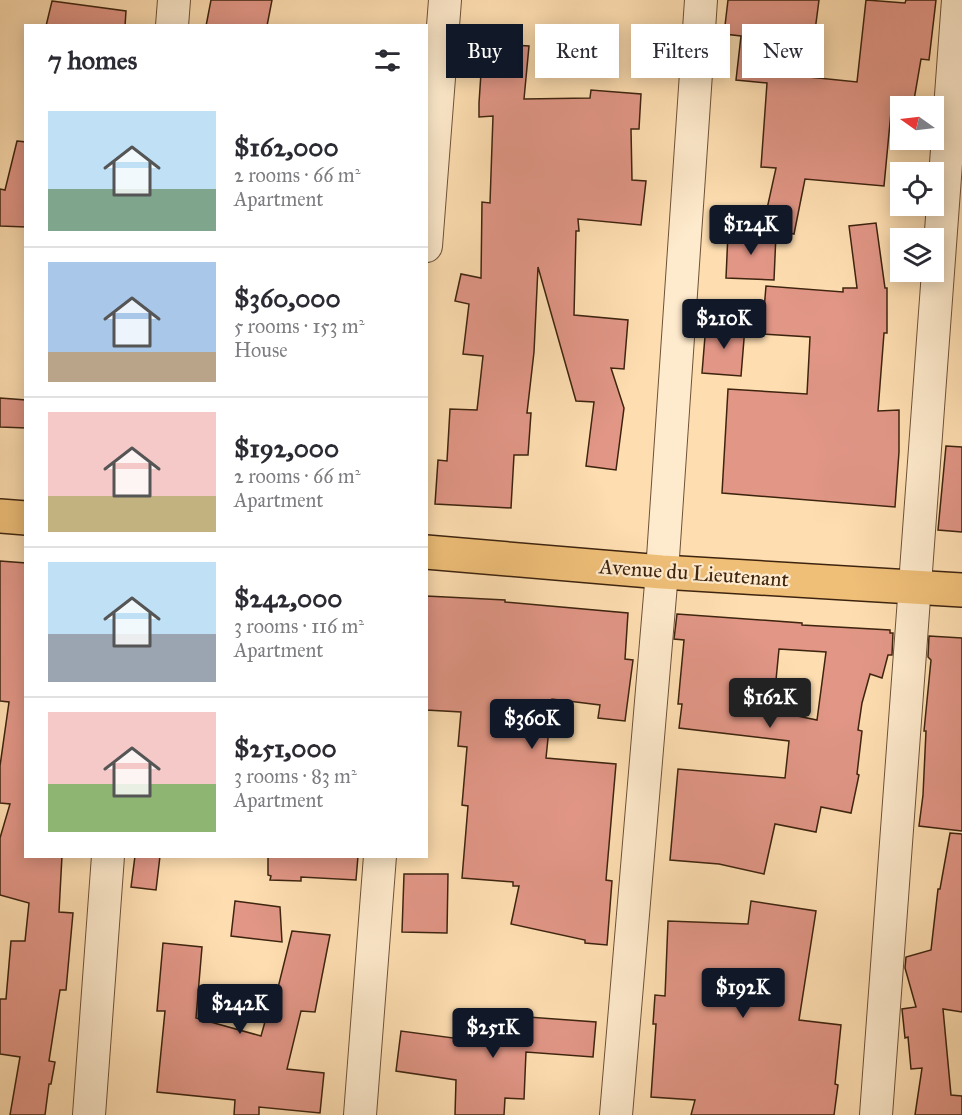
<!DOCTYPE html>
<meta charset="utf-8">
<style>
body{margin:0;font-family:"IM FELL Great Primer",serif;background:#f7f7f7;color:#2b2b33;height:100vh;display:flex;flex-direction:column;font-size:22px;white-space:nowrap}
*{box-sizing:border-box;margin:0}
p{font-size:20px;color:#7c7c81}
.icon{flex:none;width:33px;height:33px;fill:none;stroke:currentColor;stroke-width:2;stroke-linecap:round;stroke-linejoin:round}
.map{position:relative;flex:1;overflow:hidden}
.sheet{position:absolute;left:24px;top:24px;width:404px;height:834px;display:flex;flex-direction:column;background:#fff;border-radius:0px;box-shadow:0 3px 15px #0003}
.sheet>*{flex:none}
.top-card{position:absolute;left:446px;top:24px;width:426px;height:54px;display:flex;gap:12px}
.needle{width:39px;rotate:284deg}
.fabs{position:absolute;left:890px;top:96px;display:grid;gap:12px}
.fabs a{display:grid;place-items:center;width:54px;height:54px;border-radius:0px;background:#fff;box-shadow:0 3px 15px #0003;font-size:30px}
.price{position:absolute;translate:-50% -51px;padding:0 14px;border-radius:6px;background:#111827;color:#fff;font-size:20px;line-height:39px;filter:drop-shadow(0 2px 3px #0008)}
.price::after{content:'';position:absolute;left:50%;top:36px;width:18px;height:14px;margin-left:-9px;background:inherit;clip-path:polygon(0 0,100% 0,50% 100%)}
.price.selected{background:#222;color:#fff}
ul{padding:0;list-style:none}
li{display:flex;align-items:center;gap:18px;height:150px;padding:0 24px}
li+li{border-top:2px solid #e1e1e2}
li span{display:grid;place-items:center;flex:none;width:168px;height:120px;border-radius:0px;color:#555}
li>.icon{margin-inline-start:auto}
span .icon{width:72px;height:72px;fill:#fffc;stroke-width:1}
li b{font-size:26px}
h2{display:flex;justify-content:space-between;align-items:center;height:72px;padding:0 24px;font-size:26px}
.tag{padding:0 21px;border-radius:0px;background:#fff;box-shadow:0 3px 15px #0003;font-size:21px;line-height:54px}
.tag.selected{background:#111827;color:#fff}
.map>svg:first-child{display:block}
</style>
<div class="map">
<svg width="962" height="1115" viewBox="0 0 962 1115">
<rect width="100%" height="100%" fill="#fedeb1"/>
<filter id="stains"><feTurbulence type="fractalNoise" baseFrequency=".00333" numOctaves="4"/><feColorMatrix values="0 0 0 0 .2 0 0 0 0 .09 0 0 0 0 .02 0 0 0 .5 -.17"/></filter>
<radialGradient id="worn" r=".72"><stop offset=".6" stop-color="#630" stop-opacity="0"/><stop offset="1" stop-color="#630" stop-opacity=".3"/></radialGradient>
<g fill="#e19686" stroke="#3e240f" stroke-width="1.5" fill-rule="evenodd">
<polygon points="211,0 272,0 267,26 206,26"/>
<polygon points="728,0 819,0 809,77 857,82 866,0 905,3 906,0 936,0 929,60 921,59 913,106 900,106 900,113 891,112 884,186 805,179 794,234 763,227 776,168 761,167 767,83 736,80 741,36 724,34"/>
<polygon points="52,1 126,11 125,26 46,26"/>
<polygon points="483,43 529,46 524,99 590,98 591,90 641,94 639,129 631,129 632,180 646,181 641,225 578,219 579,231 576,231 574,315 628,320 624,369 611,368 624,408 616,470 586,466 594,402 576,401 538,267 534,352 527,413 531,413 528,455 514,455 511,508 435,504 438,460 447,461 450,409 477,410 483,356 463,354 469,304 455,301 461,274 481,278 482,202 490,203 493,116 479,117 479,103"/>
<polygon points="17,141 26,142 26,227 0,226 0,189 5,190"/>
<polygon points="876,223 885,288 887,288 887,333 884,333 878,411 899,410 899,452 895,507 722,493 728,389 807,394 810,337 762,334 766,286 843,292 843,288 857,288 849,226"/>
<polygon points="728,233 776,234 774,280 726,278"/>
<polygon points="706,324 745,327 741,376 702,373"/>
<polygon points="0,398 26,400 26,428 0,427"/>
<polygon points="946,446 962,447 962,532 938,530"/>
<polygon points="0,561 26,563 26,856 62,856 59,912 73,913 66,990 60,990 49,1061 55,1062 51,1084 49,1084 45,1115 10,1115 20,1057 0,1054 0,999 6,999 11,941 25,941 29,903 0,895 0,838 10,804 0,803 0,766 9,702 0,701"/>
<polygon points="426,596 505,600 505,602 628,613 625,659 633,660 625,721 598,718 600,705 552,699 546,758 616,764 606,880 612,881 607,945 585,943 585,940 511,924 519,886 513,886 513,882 462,878 468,806 462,805 467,747 458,746 461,712 426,710"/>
<path d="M677,614L802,623V625L890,630V633H893L892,655H888L882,678L870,674L862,703L858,730L862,731L857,774L859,775L851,813L821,807L816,832L775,824L764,874L719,864L670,860L678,769L785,778L789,741L679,728L682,704H678L684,640L674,639ZM779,649L826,652L817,720L773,711Z"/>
<polygon points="929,636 962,638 962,831 919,826 923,795 926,731 924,731 931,660 928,657"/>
<polygon points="950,833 962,834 962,1012 943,1009 951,1095 962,1096 962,1115 915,1115 922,1068 911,1069 908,1037 905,1038 902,1009 916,1007 905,968 906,957 931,950 938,889 940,889"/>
<polygon points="135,856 160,856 156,890 131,887"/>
<polygon points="268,856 358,856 356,880 301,877 301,881 270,880 271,876 268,875"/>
<polygon points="404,874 448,874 447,933 402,932"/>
<polygon points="235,901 280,907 282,942 231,936"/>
<polygon points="751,901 816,911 799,1020 841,1025 835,1084 838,1085 834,1115 691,1115 695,1100 651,1097 656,1024 653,1024 655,995 665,996 668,921 748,924"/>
<polygon points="292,931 330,935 315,1012 301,1011 287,1069 324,1073 320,1113 259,1107 259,1115 234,1115 235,1100 157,1092 165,1011 157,1011 163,943 202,947 196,1018 261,1036 268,1011 272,1012"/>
<polygon points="500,1015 596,1022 593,1057 526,1052 524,1099 505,1098 504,1115 455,1115 456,1080 396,1071 401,1031 498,1044"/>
</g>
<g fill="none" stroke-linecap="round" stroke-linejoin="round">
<g stroke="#6e5238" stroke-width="34">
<g id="street">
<polyline points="172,26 174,0"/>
<polyline points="426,246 445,0"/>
<polyline points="89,1115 108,856"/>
<polyline points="360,1115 380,856"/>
<polyline points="616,1115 662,572 701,0"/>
<polyline points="876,1115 958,0"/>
</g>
</g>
<g stroke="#3e240f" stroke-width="36">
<g id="primary">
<polyline points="0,516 26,518"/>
<polyline points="426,552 662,572 962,590"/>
</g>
</g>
<use href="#street" stroke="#feeacc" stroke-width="32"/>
<use href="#primary" stroke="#efbf78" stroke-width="33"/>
</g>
<g text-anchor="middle" stroke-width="4.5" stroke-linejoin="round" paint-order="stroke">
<g font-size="21" fill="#3e240f" stroke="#feeacc">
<text transform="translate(694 573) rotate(4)" y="7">Avenue du Lieutenant</text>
</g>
</g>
<rect width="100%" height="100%" filter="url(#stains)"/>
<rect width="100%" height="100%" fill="url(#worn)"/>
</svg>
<div class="fabs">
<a><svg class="needle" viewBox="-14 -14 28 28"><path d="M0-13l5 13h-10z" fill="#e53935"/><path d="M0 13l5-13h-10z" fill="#7c7c81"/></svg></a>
<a><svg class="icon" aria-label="locate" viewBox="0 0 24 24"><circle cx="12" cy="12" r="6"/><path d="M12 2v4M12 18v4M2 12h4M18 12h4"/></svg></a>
<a><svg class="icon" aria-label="layers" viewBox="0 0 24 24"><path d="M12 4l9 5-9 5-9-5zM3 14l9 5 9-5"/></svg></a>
</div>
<b class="price" style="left:751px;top:256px">$124K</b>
<b class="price" style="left:724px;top:350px">$210K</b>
<b class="price selected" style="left:770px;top:729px">$162K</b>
<b class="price" style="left:532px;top:750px">$360K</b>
<b class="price" style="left:743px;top:1019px">$192K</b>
<b class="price" style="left:240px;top:1035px">$242K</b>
<b class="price" style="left:493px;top:1059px">$251K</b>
<div class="top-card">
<a class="tag selected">Buy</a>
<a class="tag">Rent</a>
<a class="tag">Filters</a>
<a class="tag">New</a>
</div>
<section class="sheet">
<h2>7 homes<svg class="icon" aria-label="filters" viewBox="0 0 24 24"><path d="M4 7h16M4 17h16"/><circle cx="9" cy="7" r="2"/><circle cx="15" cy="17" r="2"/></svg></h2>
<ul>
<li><span style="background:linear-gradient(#bfe0f5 65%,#7fa58c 0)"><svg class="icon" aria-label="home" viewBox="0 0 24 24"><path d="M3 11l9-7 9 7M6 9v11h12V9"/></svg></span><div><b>$162,000</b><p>2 rooms · 66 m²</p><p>Apartment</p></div></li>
<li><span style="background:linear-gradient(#a9c7e8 75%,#b9a48a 0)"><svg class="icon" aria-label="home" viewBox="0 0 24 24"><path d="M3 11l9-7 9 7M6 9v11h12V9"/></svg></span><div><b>$360,000</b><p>5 rooms · 153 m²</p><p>House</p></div></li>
<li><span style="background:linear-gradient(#f6c9c9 70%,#c2b280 0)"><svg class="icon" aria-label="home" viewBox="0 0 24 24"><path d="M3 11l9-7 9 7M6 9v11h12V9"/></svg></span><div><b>$192,000</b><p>2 rooms · 66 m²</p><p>Apartment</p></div></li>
<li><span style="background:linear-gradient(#bfe0f5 60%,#9aa5b1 0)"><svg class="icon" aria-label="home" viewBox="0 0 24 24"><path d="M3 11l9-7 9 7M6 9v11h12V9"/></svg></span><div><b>$242,000</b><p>3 rooms · 116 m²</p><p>Apartment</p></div></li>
<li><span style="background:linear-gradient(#f6c9c9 60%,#8fb573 0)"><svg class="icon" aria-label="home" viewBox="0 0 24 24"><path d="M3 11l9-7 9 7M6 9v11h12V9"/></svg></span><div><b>$251,000</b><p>3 rooms · 83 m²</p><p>Apartment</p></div></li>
</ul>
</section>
</div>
